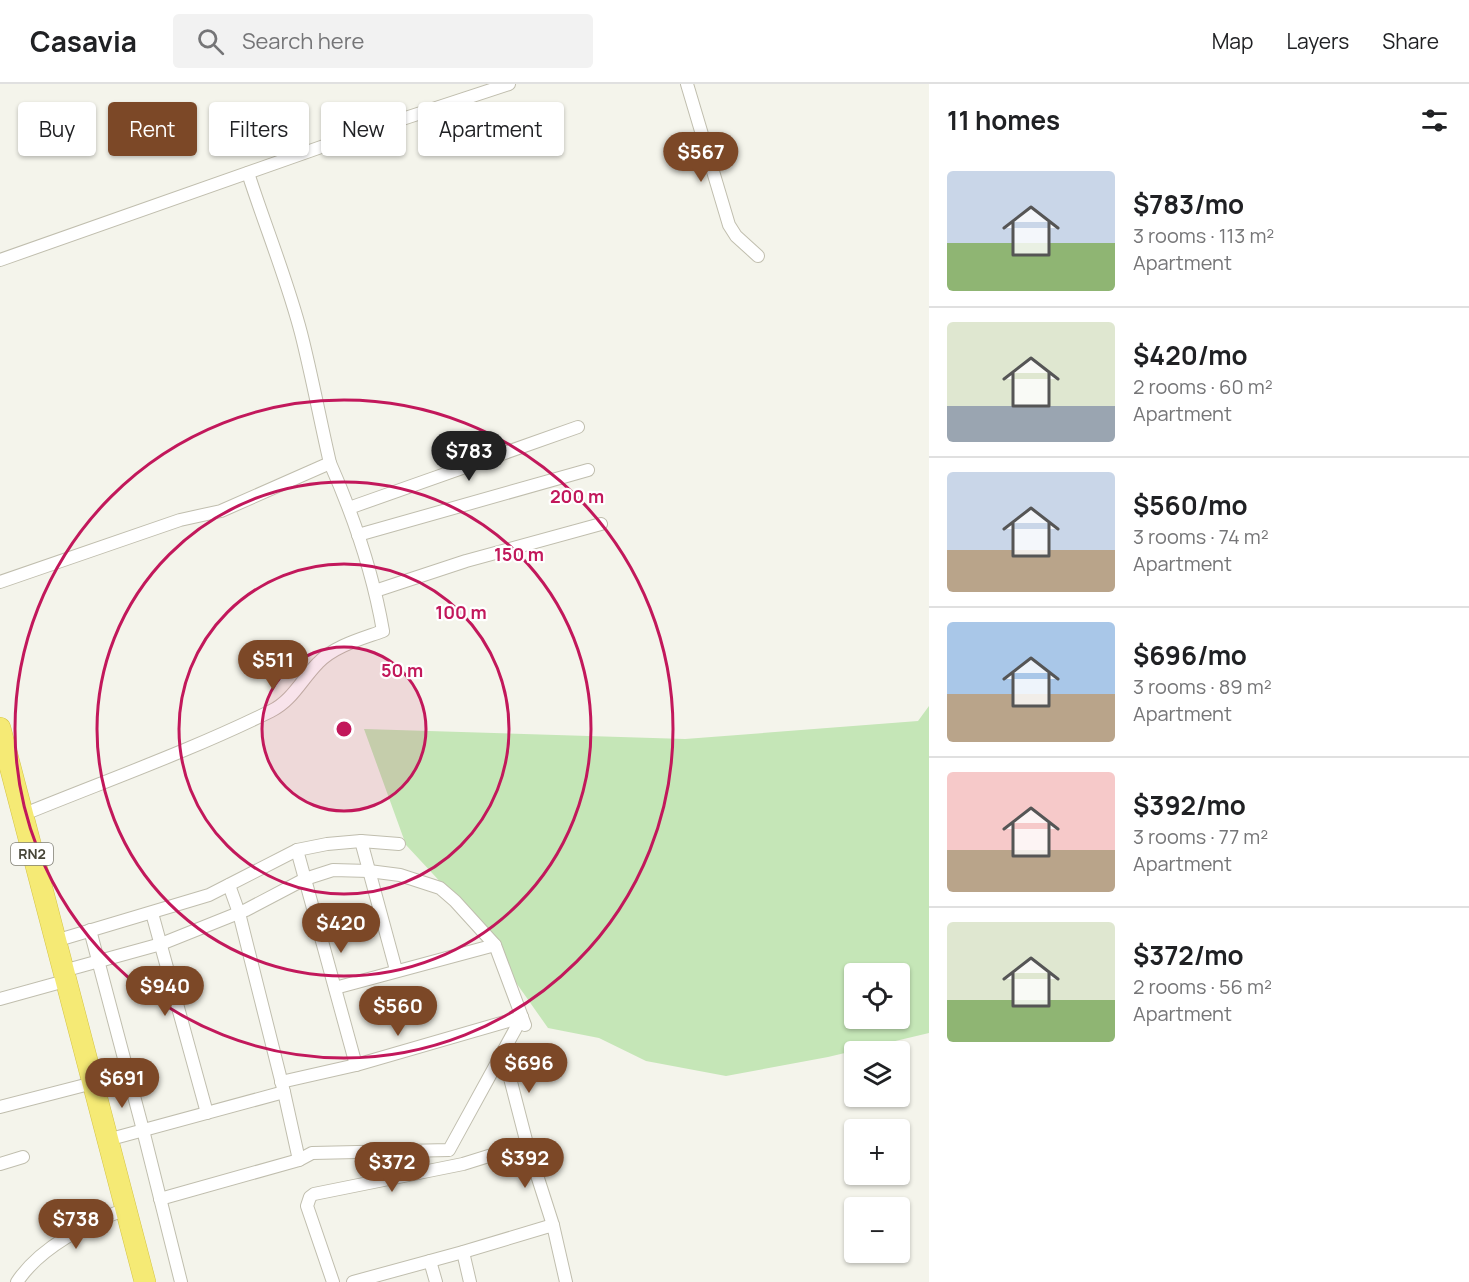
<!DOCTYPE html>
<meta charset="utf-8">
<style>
body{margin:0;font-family:Manrope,sans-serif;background:#f2f2f2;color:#202124;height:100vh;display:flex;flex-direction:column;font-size:22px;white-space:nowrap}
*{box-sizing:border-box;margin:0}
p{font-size:20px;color:#757577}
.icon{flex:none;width:33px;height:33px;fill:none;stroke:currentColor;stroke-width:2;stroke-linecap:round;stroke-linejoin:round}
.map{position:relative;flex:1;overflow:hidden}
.side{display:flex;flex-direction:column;background:#fff;width:540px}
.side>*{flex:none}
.top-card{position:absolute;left:18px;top:18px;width:570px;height:54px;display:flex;gap:12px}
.tools{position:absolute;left:844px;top:879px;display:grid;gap:12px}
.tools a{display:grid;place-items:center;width:66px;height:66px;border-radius:6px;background:#fff;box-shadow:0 2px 4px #0004;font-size:30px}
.price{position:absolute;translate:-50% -51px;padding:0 14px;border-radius:21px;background:#7c4827;color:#fff;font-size:20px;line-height:39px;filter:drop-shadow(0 2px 3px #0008)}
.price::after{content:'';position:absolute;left:50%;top:36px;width:18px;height:14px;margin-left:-9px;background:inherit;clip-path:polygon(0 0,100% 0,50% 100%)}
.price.active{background:#222;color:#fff}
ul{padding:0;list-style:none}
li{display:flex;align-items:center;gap:18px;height:150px;padding:0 18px}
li+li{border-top:2px solid #e0e0e0}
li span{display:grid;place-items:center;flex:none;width:168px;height:120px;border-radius:6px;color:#555}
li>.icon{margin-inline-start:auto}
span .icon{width:72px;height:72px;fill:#fffc;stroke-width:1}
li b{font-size:26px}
h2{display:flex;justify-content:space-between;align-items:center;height:72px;padding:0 18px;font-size:26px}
.tag{padding:0 21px;border-radius:6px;background:#fff;box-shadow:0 2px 4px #0004;font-size:21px;line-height:54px}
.tag.active{background:#7c4827;color:#fff}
header{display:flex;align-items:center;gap:36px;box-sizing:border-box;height:84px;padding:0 30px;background:#fff;border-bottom:2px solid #e0e0e0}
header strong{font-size:28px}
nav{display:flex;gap:33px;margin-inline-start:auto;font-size:21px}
.search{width:420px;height:54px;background:#f2f2f2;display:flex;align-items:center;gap:15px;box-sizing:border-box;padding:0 21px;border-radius:6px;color:#757577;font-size:22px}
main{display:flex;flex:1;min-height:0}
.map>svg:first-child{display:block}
</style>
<header>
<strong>Casavia</strong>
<div class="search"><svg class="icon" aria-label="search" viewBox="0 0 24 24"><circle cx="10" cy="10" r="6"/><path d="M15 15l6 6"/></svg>Search here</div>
<nav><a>Map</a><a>Layers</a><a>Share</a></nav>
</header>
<main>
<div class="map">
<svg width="929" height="1198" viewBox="0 0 929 1198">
<rect width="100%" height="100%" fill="#f4f4eb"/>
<path fill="#c5e6b7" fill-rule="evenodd" d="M929,622V949L828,973L726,992L646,977L599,954L548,944L459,818L406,761L364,645L685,655L918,637ZM855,890H900V934H855Z"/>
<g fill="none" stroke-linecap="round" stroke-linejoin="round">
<g stroke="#c0beae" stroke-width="14">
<g id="street">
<polyline points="687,0 729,141 736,152 758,172"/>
<polyline points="0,176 375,44 509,0"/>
<polyline points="349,424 578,343"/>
<polyline points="358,451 588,386"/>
<path d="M0,498L180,436L221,427L330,379C320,336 312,292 301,249C287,195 265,142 248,89"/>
<polyline points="375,507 466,477 601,440"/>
<path d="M22,731C105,697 190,667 271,627C292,617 302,595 318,579C334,562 361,555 383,547C373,489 354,433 330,379"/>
<polyline points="361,757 396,886"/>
<polyline points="297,766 356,981"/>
<polyline points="229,801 239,829 284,1008 299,1076"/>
<polyline points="152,829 207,1029"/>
<polyline points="90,846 143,1046 181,1198"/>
<polyline points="55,857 209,811 297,766 327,760 361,757 399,760"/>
<polyline points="63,887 161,860 246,826 305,795 333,786 369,787 400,791 440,804 455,817 495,861 525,941"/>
<polyline points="335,904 495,861"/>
<polyline points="0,915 65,897"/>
<polyline points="503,967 527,1060 553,1141"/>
<polyline points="281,998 356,981 522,933"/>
<polyline points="0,1023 93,999"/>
<polyline points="107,1056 284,1008"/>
<polyline points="0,1080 23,1073"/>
<polyline points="160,1115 299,1076 312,1069 449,1066 522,933"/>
<polyline points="463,1168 470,1198"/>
<polyline points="430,1177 436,1198"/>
<path d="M17,1198C40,1163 88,1139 126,1125"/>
<polyline points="333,1198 307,1122 310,1113 314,1110 463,1080 527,1060"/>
<polyline points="353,1198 463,1168 553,1141 566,1198"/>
</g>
</g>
<g stroke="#d4c345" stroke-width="22">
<polyline id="highway" points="0,644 145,1198"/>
</g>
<use href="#street" stroke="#fff" stroke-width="12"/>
<use href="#highway" stroke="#f5ea75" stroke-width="21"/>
</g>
<circle cx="344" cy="645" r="82" fill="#c2185b" fill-opacity=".12"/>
<g fill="none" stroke="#c2185b" stroke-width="3">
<circle cx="344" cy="645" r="82"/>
<circle cx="344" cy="645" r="165"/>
<circle cx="344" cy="645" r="247"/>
<circle cx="344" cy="645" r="329"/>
</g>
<g text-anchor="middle" stroke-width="4.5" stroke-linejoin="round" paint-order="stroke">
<rect fill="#fff" stroke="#7f7e74" stroke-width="1.5" x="11" y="759" width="42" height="22" rx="4.5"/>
<g font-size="14" font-weight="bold" fill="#484639">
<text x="32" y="775">RN2</text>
</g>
</g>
<circle cx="344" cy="645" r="9" fill="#c2185b" stroke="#fff" stroke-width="3"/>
<g font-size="18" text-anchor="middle" font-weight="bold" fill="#c2185b" stroke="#fff" stroke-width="4.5" stroke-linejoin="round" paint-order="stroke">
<text x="577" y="419">200 m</text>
<text x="519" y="477">150 m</text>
<text x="461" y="535">100 m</text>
<text x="402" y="593">50 m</text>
</g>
</svg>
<div class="tools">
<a><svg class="icon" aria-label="locate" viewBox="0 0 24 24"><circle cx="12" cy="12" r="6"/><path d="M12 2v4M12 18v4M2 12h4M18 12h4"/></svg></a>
<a><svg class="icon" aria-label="layers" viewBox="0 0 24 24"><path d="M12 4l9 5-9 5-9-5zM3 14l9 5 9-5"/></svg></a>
<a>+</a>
<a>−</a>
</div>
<b class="price" style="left:701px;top:99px">$567</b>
<b class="price active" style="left:469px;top:398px">$783</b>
<b class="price" style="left:273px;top:607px">$511</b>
<b class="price" style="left:341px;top:870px">$420</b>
<b class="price" style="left:165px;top:933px">$940</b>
<b class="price" style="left:398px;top:953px">$560</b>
<b class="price" style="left:529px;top:1010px">$696</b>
<b class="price" style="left:122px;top:1025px">$691</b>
<b class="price" style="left:525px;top:1105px">$392</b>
<b class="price" style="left:392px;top:1109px">$372</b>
<b class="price" style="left:76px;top:1166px">$738</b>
<div class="top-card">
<a class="tag">Buy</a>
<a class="tag active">Rent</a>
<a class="tag">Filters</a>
<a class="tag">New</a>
<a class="tag">Apartment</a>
</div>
</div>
<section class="side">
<h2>11 homes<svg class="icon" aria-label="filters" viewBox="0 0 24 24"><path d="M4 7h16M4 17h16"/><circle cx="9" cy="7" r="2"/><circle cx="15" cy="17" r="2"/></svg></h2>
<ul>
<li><span style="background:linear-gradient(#c9d6e8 60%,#8fb573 0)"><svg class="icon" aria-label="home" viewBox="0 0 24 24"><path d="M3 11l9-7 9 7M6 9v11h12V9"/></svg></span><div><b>$783/mo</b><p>3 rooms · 113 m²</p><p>Apartment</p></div></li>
<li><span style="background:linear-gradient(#dfe7d0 70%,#9aa5b1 0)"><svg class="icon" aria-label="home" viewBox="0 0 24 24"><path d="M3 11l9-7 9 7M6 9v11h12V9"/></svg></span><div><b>$420/mo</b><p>2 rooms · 60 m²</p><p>Apartment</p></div></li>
<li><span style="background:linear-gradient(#c9d6e8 65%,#b9a48a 0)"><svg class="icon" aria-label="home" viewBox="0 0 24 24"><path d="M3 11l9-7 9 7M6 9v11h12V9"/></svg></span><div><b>$560/mo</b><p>3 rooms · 74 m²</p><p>Apartment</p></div></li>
<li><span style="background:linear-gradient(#a9c7e8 60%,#b9a48a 0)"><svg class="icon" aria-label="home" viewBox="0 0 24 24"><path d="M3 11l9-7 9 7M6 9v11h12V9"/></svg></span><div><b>$696/mo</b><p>3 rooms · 89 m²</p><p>Apartment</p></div></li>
<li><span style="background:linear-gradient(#f6c9c9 65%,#b9a48a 0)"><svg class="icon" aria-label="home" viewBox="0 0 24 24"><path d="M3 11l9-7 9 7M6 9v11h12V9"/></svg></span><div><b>$392/mo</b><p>3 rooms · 77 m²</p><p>Apartment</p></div></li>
<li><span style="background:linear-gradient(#dfe7d0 65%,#8fb573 0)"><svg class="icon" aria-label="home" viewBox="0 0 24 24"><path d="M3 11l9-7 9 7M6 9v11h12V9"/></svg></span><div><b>$372/mo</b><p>2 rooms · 56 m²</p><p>Apartment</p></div></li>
</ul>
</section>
</main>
